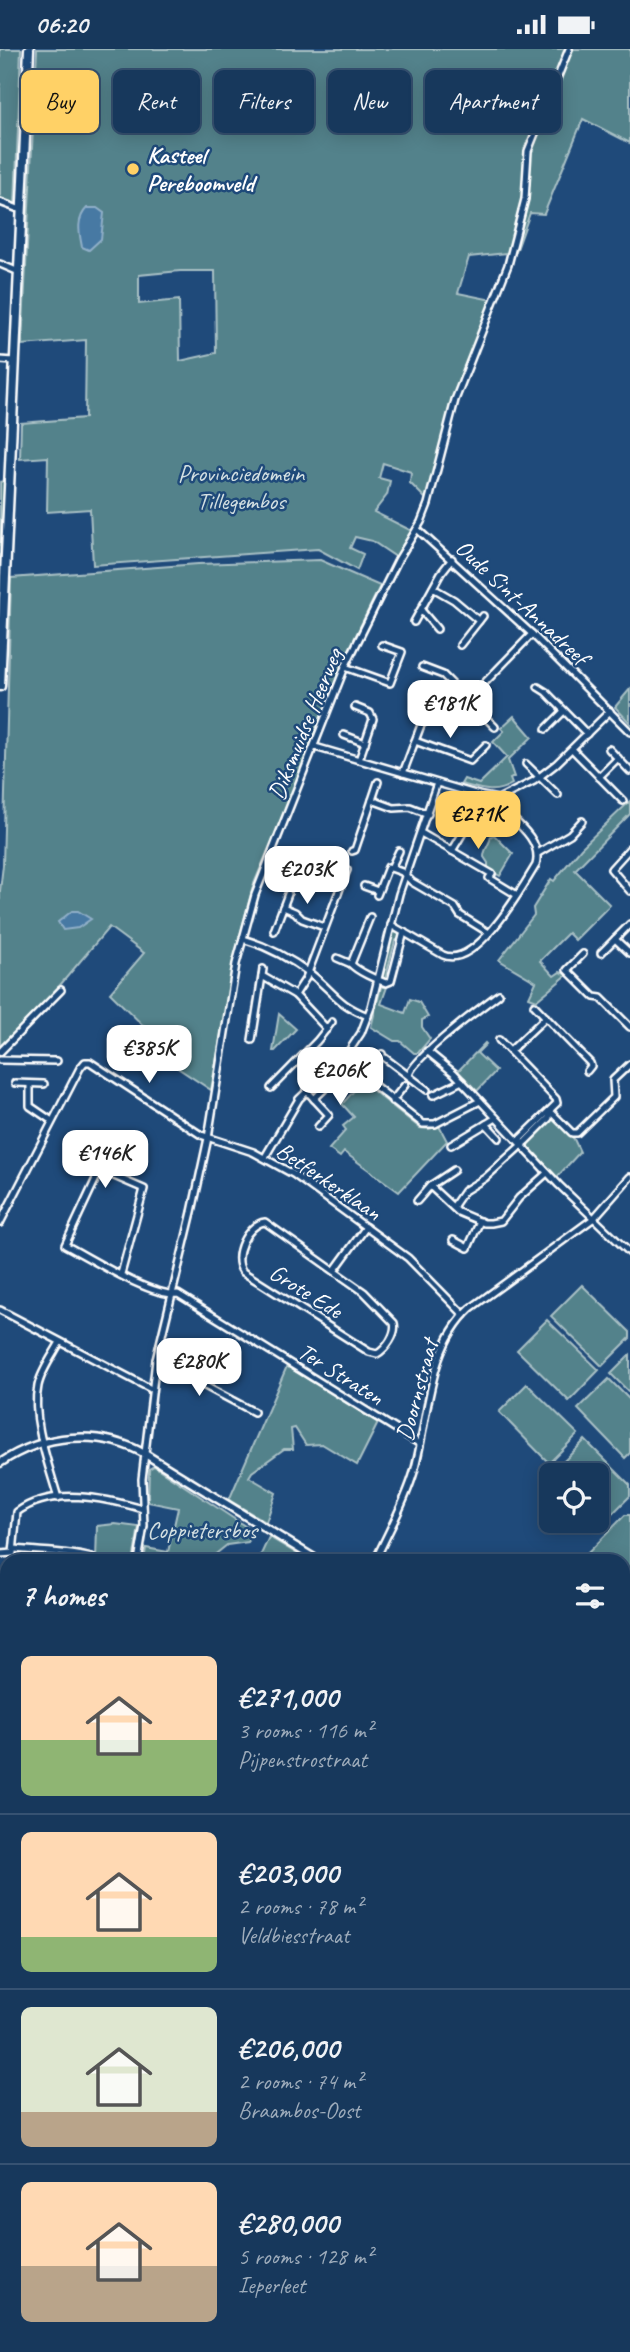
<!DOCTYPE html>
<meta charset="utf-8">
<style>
body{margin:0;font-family:Caveat,sans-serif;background:#203f62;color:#f1f3f6;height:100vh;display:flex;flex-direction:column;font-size:26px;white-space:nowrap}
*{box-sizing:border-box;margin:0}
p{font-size:23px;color:#9eacbb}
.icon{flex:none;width:38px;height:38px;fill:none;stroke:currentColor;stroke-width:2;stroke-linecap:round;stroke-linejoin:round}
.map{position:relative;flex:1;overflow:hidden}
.panel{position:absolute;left:0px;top:1505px;width:630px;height:798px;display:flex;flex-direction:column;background:#17385c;border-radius:21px 21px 0 0;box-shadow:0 4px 18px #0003,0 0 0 2px #365272}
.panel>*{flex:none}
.guide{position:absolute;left:21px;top:21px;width:588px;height:63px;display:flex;gap:14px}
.fabs{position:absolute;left:539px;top:1414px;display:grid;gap:14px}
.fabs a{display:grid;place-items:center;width:70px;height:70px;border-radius:10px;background:#17385c;box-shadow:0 4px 18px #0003,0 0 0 2px #365272;font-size:35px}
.price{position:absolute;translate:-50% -60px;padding:0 16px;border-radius:14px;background:#fff;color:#222;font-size:23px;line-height:46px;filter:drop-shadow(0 2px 4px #0008)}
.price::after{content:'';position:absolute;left:50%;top:42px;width:21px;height:16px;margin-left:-10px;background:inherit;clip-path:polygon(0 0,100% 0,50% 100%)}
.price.current{background:#ffd166;color:#111}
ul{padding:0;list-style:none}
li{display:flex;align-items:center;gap:21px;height:175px;padding:0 21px}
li+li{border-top:2px solid #365272}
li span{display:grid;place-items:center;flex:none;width:196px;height:140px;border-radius:10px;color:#555}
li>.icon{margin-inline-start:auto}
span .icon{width:84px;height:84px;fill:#fffc;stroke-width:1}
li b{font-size:30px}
h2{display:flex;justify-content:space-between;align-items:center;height:84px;padding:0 21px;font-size:30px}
.tag{padding:0 24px;border-radius:10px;background:#17385c;box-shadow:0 4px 18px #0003,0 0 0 2px #365272;font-size:24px;line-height:63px}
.tag.current{background:#ffd166;color:#111}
.status{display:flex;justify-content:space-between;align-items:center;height:49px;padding:0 35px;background:#17385c;direction:ltr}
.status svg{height:19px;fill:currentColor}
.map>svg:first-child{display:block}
</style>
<div class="status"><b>06:20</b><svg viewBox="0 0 49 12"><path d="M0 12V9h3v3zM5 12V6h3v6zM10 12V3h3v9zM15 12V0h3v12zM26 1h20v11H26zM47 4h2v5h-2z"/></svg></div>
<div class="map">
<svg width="630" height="2303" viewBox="0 0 630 2303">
<rect width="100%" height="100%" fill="#1f4a7a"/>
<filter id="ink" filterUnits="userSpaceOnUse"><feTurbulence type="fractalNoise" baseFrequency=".0143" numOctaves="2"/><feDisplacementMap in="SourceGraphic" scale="14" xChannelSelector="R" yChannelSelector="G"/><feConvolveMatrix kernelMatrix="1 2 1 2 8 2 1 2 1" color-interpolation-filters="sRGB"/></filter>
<g filter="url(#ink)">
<g fill="#53828b" stroke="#a9c0c5" stroke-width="2" fill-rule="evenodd">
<polygon points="0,0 21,0 15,157 0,149"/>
<path d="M37,0H630V94L583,70L544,165L530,164L516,203L469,208L458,244L492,251L457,338L426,450L410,434L411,423L383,414L379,429L390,432L387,446L374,463L412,482L396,508L372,492L355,488L350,499L363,505L357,521L318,500L93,516L90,460L47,463L48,408L20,410L21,374L85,369L86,291L22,296ZM180,222H215L216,304L180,312L179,251L139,255V226Z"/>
<polygon points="3,432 5,434 0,518 0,433"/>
<polygon points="320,511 380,537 342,615 312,696 253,837 236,902 211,1041 161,1008 166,999 110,944 144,904 109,878 50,948 0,998 0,842 3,816 11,529 198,515"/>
<polygon points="630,640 630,674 615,658"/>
<path d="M514,667L532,688L508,711L514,728L510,730L512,735C494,746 480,740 461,735L464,730L479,735L507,708L493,693L504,682L501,679Z"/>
<polygon points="630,752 630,765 575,821 610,856 575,891 568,884 540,912 554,927 560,923 567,926 537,951 529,948 536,933 499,911 534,866 533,859 551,830 554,832 581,799"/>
<path d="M494,786L513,805L500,827L488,820V814L484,808C484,799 490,796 491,787Z"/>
<polygon points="394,883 400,885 399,890 395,892 386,927 390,927 387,932 381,928 392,886"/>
<polygon points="381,938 387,938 381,955 405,964 410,950 419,953 428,968 422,971 422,978 430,990 418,1004 414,1004 400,992 394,992 371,978"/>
<polygon points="279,965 296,980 275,1002 273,1002"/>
<polygon points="485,994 486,995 477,1004 496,1022 477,1042 458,1022"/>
<polygon points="339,1017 344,1018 316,1045 313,1045 311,1042"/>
<polygon points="362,1033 420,1079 429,1080 439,1077 447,1092 399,1143 344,1103 340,1108 329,1100 346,1081 343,1077 354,1068 342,1055"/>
<polygon points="553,1069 574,1090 580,1103 557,1128 526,1095"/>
<polygon points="582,1236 630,1283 630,1289 602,1317 551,1267"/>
<polygon points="547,1271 599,1321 569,1352 517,1301"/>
<polygon points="630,1306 630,1344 611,1325"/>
<polygon points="287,1317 378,1374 357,1416 322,1395 306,1396 295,1379 291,1380 293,1400 284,1400 252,1423 249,1428 276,1444 266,1473 229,1451"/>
<polygon points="609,1330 630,1351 630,1404 625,1409 578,1360"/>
<polygon points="527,1335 578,1385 549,1414 499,1363"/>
<polygon points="585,1391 630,1436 630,1447 606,1471 597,1462 597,1426 562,1426 556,1420"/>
<polygon points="154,1417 254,1483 248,1493 227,1496 207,1512 144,1512 146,1499 168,1503 178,1459 148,1453 149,1420"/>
<polygon points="625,1466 630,1466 630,1575 623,1569 623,1512 584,1512 583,1509"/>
<polygon points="115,1475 139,1478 133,1512 96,1512 97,1477"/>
<polygon points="269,1488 309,1512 258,1512"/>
<polygon points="630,1794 630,1928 623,1921 623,1801"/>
<polygon points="623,2061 630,2068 630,2089 623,2096"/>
</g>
<g fill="#4679a3" stroke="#90afc8" stroke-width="2">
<path d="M87,159H97L104,164L101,190L89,201L82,198C79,183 76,170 87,159Z"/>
<polygon points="72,862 78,862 91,870 78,879 63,881 58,873"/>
</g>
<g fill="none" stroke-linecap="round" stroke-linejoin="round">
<g stroke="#fff" stroke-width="10">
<g id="minor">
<polyline points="0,153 21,161"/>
<polyline points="0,215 19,223"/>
<polyline points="0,311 14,312"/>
<polyline points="417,480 532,585 630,683"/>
<polyline points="433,539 454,551 479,572"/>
<polyline points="421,561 437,580"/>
<polyline points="414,573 441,524 452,510"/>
<polyline points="460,596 483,567"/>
<polyline points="345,618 390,634 402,603 382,596"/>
<polyline points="422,618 443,626 495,678"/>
<polyline points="538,638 546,643 587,685"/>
<polyline points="468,651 532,585"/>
<polyline points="355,658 370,664 373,670 359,711"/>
<polyline points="416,667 425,672"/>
<polyline points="546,680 564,662"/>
<polyline points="344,686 365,694"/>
<polyline points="415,692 470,712 486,696"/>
<polyline points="315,698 482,747 498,750 534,732 556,715 610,662"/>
<polyline points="572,700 623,752"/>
<polyline points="609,700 630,722"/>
<polyline points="526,715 558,746"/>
<polyline points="403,724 421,676 458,641"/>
<polyline points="599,728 618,709"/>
<polyline points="378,733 372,751 394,759 410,758 428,765"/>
<polyline points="450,768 469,774"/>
<polyline points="421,784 492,825 489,829 517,846"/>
<polyline points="630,799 611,820 630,842"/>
<polyline points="352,802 355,801 372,751"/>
<polyline points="452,802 469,774 476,776"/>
<polyline points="538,804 570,785 582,772"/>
<polyline points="391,819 399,802"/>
<polyline points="364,837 378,842"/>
<polyline points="377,846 388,818 402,823 412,833 455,858 460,866 489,884"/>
<polyline points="283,858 295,863 302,870 324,878"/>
<path d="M370,868L351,915C357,922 377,931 386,934L391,932L404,883"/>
<path d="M391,876L443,906C476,921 522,839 536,816C543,790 514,772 498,756L495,750"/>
<polyline points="274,882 288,845"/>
<path d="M243,890C266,897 291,910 311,925C335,944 337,955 368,967"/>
<polyline points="615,890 630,904"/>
<polyline points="601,904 630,875"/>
<polyline points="583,905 567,921 594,948 601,949 630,978"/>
<polyline points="337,909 351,915"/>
<polyline points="263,920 262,927 295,946 327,980"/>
<polyline points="295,946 306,929 347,821"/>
<polyline points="534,956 590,1014 591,1017 587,1022"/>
<polyline points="252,991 262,927"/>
<polyline points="499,991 556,1050 557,1054 520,1090 521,1095"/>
<polyline points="427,1002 454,1024 559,1136 630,1204"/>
<polyline points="510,1002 546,968"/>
<polyline points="0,1003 61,941"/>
<polyline points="385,1009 427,1041"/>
<polyline points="300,1010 322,1027"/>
<polyline points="341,1010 423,1075 435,1075 480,1052"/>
<polyline points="0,1011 57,1012"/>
<path d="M409,1027C410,1011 483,957 499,945"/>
<polyline points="364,1029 382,1005"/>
<polyline points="15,1034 44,1035"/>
<polyline points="30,1035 30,1057 52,1072"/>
<polyline points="271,1039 317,992 332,973"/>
<polyline points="306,1041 329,1066 318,1078"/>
<polyline points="433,1046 462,1032"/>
<polyline points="314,1050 338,1027"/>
<polyline points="392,1052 405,1036"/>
<polyline points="550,1062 572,1084 577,1084 614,1048 613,1031 630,1015"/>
<polyline points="496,1069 486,1075 499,1089"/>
<polyline points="451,1096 486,1075"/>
<polyline points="265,1108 299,1050 349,1002 361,984 371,958 399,845 437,734"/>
<polyline points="454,1121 430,1137 458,1163 484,1174 491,1174 501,1172 519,1149 547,1124"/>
<polyline points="417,1152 430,1137"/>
<polyline points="453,1158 464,1142 485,1129 526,1092 549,1069 550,1062"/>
<polyline points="0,1174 80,1019 85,1013 90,1013 201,1086 253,1103 293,1125 408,1209 464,1266"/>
<polyline points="453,1191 468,1199 480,1172"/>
<path d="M334,1222L265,1173C247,1175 231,1208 243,1223L369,1303L377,1305C386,1300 397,1285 394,1274L364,1243L334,1222L366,1178"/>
<path d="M121,1225L144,1140L100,1121L65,1196C92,1210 151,1248 178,1245L420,1395"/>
<polyline points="0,1261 151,1340"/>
<polyline points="156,1311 254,1363"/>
<path d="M58,1449C49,1417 31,1369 38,1337C41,1322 53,1306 60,1293"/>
<path d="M15,1500C40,1503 67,1502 92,1509V1512"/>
<path d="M0,1505L13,1504L17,1463C52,1437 105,1449 143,1460"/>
<polyline points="138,1512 144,1477 142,1430 156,1311 192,1163 208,1089 236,915 255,846 345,618 398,511 421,473 428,455 455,351 508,216 525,150 528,102 569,0"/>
<path d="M375,1512C388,1483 405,1454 414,1423C429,1369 427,1299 471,1259L594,1169L630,1128"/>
<polyline points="0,1756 7,1757"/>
<polyline points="7,1773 2,1842 7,1856"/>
<polyline points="0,1893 7,1889"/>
<polyline points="0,2063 7,2048"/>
<polyline points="0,2114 7,2122"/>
<polyline points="630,2129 627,2133 630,2136"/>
<polyline points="623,2192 630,2189"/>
<polyline points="0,2201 7,2191"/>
<polyline points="0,2202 7,2208"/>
<polyline points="167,2296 174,2303"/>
<polyline points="574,2296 579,2301"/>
<polyline points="80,2303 84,2296"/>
<polyline points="497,2303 501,2296"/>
</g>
</g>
<g stroke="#fff" stroke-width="11">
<g id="tertiary">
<path d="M0,1414C43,1385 99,1379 145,1405L319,1512"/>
<polyline points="623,1702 630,1706"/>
<polyline points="0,1943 7,1950"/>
<polyline points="0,1980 7,1987"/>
<polyline points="317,2296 323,2303"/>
</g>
</g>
<g stroke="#fff" stroke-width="12">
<g id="secondary">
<polyline points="623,1954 630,1947"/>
<polyline points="289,2303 295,2296"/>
<polyline points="300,2303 307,2296"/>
</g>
</g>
<g stroke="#fff" stroke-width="13">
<polyline id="primary" points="0,637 29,0"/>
</g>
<g stroke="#fff" stroke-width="13">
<g id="trunk">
<polyline points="0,1957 7,1964"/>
<polyline points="0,1965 7,1972"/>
</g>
</g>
<use href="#minor" stroke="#1f4a7a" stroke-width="5"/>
<use href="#tertiary" stroke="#1f4a7a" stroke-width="6"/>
<use href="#secondary" stroke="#1f4a7a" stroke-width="7"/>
<use href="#primary" stroke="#1f4a7a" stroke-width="8"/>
<use href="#trunk" stroke="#1f4a7a" stroke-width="8"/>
</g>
</g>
<circle fill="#ffd166" stroke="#1f4a7a" stroke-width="2.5" cx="133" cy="120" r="7"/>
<g text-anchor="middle" stroke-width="5" stroke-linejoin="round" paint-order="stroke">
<g font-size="24" font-weight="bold" fill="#fff" stroke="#1f4a7a" text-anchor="start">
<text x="147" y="114">Kasteel<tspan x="147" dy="28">Pereboomveld</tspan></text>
</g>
<g font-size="24" fill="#d4e0e2" stroke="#1f4a7a">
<text x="241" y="432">Provinciedomein<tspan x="241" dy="28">Tillegembos</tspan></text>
<text x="202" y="1489">Coppietersbos</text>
</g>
<g font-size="24" fill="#fff" stroke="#1f4a7a">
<text transform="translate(522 553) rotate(43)" y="8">Oude Sint-Annadreef</text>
<text transform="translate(305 675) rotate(-68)" y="8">Diksmuidse Heerweg</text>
<text transform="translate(329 1132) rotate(34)" y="8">Betferkerklaan</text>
<text transform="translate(306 1242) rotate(32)" y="8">Grote Ede</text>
<text transform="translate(341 1325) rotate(32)" y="8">Ter Straten</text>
<text transform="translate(417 1341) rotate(-75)" y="8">Doornstraat</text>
</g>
</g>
</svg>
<div class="fabs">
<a><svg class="icon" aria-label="locate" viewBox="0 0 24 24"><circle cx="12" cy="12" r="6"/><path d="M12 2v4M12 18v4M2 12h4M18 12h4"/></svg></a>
</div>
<b class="price" style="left:450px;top:691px">€181K</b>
<b class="price current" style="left:478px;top:802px">€271K</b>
<b class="price" style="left:307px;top:857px">€203K</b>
<b class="price" style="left:149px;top:1036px">€385K</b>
<b class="price" style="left:340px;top:1058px">€206K</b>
<b class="price" style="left:105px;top:1141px">€146K</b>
<b class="price" style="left:199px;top:1349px">€280K</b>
<div class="guide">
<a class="tag current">Buy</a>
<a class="tag">Rent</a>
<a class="tag">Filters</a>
<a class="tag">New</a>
<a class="tag">Apartment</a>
</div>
<section class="panel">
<h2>7 homes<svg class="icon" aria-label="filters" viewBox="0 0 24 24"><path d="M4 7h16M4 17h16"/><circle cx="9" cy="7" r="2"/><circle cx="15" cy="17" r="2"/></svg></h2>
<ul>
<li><span style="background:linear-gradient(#ffd9b3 60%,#8fb573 0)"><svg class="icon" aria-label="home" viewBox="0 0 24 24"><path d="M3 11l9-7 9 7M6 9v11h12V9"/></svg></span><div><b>€271,000</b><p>3 rooms · 116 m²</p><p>Pijpenstrostraat</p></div></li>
<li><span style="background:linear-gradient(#ffd9b3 75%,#8fb573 0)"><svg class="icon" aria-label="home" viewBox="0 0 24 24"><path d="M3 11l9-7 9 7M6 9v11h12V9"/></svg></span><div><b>€203,000</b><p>2 rooms · 78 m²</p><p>Veldbiesstraat</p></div></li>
<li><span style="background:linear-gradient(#dfe7d0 75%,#b9a48a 0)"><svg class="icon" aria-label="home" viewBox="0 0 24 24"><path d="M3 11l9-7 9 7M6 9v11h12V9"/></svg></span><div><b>€206,000</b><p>2 rooms · 74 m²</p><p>Braambos-Oost</p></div></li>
<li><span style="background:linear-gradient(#ffd9b3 60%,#b9a48a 0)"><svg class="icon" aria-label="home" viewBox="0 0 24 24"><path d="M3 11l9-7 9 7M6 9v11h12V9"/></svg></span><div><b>€280,000</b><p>5 rooms · 128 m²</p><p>Ieperleet</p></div></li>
</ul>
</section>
</div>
